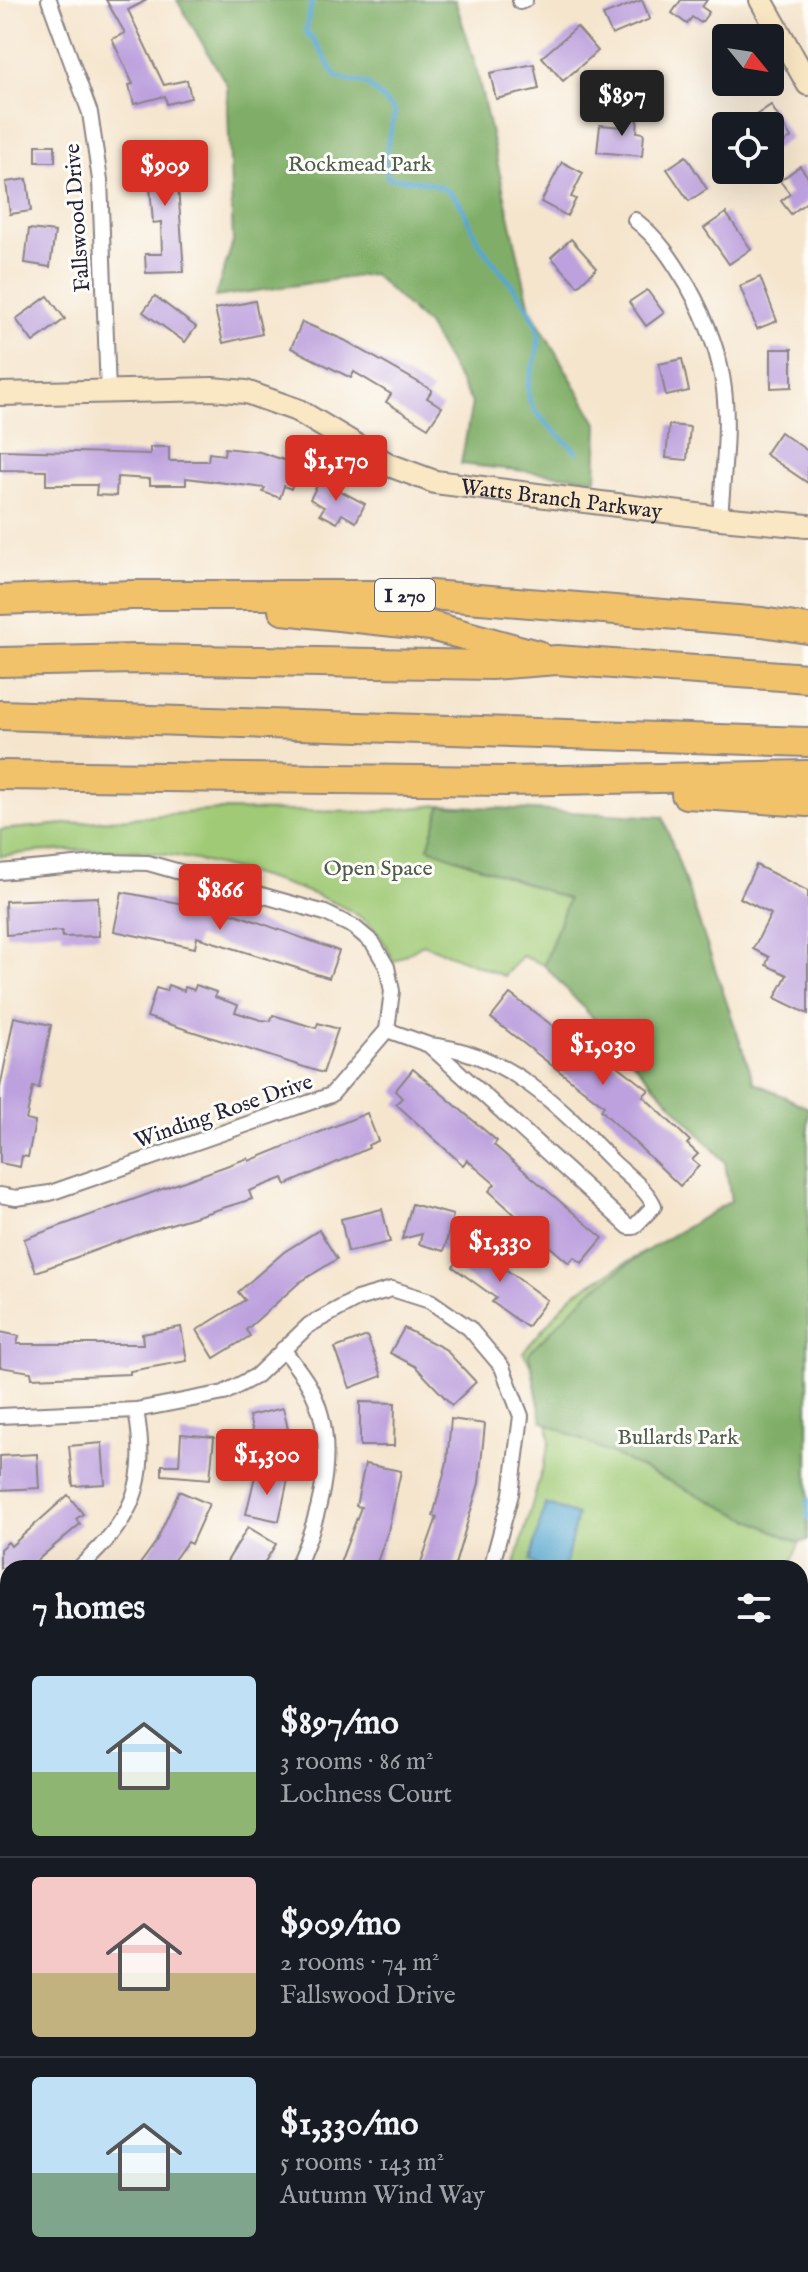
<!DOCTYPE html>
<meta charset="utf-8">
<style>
body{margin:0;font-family:"IM FELL English",serif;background:#20242c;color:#f1f3f6;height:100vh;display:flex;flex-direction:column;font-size:30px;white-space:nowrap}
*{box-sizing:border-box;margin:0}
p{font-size:26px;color:#9ea1a6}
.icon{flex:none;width:44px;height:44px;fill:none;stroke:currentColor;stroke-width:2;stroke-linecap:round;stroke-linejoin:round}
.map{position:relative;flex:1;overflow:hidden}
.details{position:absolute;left:0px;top:1560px;width:808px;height:712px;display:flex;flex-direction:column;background:#171b24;border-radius:24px 24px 0 0;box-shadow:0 8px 32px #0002}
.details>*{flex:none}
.needle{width:52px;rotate:120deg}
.controls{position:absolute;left:712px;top:24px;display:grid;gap:16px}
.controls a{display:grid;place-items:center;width:72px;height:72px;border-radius:8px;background:#171b24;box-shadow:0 8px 32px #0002;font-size:40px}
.price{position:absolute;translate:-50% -68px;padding:0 18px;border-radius:8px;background:#d93025;color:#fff;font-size:26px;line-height:52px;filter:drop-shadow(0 2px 4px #0008)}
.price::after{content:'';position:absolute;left:50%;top:48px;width:24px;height:18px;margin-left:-12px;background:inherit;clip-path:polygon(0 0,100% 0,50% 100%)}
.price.current{background:#222;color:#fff}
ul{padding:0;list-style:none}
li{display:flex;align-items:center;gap:24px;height:200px;padding:0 32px}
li+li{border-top:2px solid #363941}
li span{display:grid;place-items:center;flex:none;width:224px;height:160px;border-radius:8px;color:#555}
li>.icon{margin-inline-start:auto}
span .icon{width:96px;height:96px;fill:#fffc;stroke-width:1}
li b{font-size:34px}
h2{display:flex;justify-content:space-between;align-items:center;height:96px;padding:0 32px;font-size:34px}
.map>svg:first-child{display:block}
</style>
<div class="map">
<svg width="808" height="2272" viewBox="0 0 808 2272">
<rect width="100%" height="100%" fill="#fdfcf7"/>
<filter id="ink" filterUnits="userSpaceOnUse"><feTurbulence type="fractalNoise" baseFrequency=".0125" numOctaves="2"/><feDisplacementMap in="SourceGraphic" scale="16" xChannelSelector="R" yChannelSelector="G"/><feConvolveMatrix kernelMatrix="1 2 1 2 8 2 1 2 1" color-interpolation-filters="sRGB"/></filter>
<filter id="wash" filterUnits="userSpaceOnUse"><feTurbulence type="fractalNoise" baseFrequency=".006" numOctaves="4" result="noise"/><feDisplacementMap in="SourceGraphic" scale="32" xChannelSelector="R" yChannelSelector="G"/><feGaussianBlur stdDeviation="1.8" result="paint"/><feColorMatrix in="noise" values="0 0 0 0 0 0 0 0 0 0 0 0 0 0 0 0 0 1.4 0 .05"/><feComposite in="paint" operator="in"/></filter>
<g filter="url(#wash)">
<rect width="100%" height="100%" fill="#f5e5cd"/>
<g fill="#a0ca76" stroke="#617658" stroke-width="2">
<path d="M441,805L429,848L568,899L544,965L522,956L504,976L423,944L393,962C387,943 375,926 357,915C311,886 188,854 134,851C90,849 44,849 0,856V830L217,810L372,812Z"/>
<path d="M731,1201L808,1437V1518L790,1568H514L550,1442C548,1410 540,1378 523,1352L573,1294Z"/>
</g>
<g fill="#80ae67" stroke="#516851" stroke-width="2">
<polygon points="177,0 455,0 475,63 530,308 598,425 596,479 461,464 472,403 427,325 373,274 215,297 233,242 227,85"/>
<polygon points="441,805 663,817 754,1082 808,1108 808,1540 799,1543 542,1421 529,1353 589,1292 654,1246 731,1201 725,1162 544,965 568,899 428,848"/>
</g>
<polygon fill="#56a7d1" stroke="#3c6486" stroke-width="2" points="545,1504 577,1515 565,1568 541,1568 530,1561"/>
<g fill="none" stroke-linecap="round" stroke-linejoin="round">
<g stroke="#56a7d1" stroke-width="5">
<path d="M312,0L306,32L318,46L337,78L367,84L395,111L385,159L388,178C408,179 436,181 452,194C466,207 469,226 479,242C496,270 526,294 537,327C546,355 520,378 531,403C539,420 564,438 577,452"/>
<polyline points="808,1500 808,1519"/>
</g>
</g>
<g id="blocks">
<g fill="#bda1de">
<polygon points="106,0 147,0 128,10 164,85 187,80 191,98 167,104 165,96 134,104 129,85 133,84 112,39 125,33"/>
<polygon points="642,0 650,19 612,35 603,15"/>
<polygon points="681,0 707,0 702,7 709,12 701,23 692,17 687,24 672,13"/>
<polygon points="577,27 598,51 563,81 542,57"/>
<polygon points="534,64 539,89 496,99 490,73"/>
<polygon points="771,105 791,138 770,152 770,126 758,126 753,117"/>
<polygon points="624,115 638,117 637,132 644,133 642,156 597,152 600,125 623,127"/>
<rect x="36" y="145" width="19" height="17"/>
<polygon points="179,148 181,172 177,172 184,272 146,273 145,254 162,254 161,222 153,223 149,174 143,174 141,151"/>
<polygon points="686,156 707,189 689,201 667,169"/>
<polygon points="562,162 583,173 571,197 576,199 567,216 541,202"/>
<polygon points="800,166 808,177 808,201 791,214 781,201 790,194 780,181"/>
<polygon points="27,179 31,211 10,214 6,182"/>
<polygon points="726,213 751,249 729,264 704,228"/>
<polygon points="29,229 55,232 50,267 25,263"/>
<polygon points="571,239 597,268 578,286 551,257"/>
<polygon points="760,277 777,321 757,329 740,286"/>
<polygon points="647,290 664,313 646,326 629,302"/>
<polygon points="48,296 65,319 33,342 16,319"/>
<polygon points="155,296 196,327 185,342 143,312"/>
<polygon points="255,301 262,334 223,343 215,309"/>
<polygon points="302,322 344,340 432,390 427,398 442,407 428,428 386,402 391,394 354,372 351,378 291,348"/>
<polygon points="771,349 792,349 792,387 771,388"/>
<polygon points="682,359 689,391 666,396 659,364"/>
<polygon points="669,425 690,427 687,460 666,458"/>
<polygon points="780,432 808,451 808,483 765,454"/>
<polygon points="150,447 169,447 169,461 208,461 209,453 224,455 225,448 260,452 299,465 291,489 284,486 280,498 263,492 265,488 186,478 186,485 150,485 150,479 117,477 116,496 96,495 97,485 46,485 46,471 0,470 0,450 150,454"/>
<polygon points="320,480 365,504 356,522 342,514 337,523 320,514 324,507 310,499"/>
<polygon points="756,865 808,891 808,1014 775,998 787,975 766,965 769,957 753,949 771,914 740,898"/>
<polygon points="122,892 235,914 339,951 329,978 197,937 195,948 114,931"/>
<polygon points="98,897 99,936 62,937 62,931 6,935 5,901"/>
<polygon points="168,985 184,991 185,987 194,990 196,985 216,992 215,997 238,1005 235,1012 261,1020 271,1021 273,1015 316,1028 318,1023 338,1029 323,1073 147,1017 156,988 166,991"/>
<polygon points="510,994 569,1038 574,1032 649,1090 643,1096 690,1141 687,1144 698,1154 692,1160 699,1166 680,1186 601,1110 604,1106 491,1018"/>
<polygon points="14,1017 51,1025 39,1088 33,1087 26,1120 35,1122 28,1157 22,1156 20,1167 0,1163 0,1088"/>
<polygon points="413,1069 497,1141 494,1145 603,1238 582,1263 574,1257 569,1263 548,1245 489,1191 495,1184 467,1160 463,1165 396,1104 402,1098 395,1091"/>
<polygon points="367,1113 378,1141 368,1145 369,1148 286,1185 283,1178 249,1191 252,1199 148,1231 36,1272 24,1239 248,1158 249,1161"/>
<polygon points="412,1204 453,1215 444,1251 419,1244 422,1234 402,1239"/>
<polygon points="382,1209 390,1242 348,1252 341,1219"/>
<polygon points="319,1230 337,1259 300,1282 246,1330 250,1336 214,1358 197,1330 245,1300 238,1292 284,1252"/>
<polygon points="473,1240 504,1263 501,1266 547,1300 527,1327 492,1302 496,1298 453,1267"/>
<polygon points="181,1327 187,1361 130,1371 130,1374 32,1378 31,1372 0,1367 0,1332 19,1336 17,1344 143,1344 142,1334"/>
<polygon points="404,1328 445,1349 476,1382 452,1405 415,1366 390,1353"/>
<polygon points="367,1336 382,1376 350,1388 335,1348"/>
<polygon points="360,1402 395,1403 394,1446 360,1446"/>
<polygon points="283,1408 293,1450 259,1458 249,1416"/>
<polygon points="451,1419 485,1424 479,1483 454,1568 419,1568 437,1517 433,1516 447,1462"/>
<polygon points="181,1434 214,1437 210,1479 162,1475 162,1465 179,1465"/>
<polygon points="102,1443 105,1484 73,1486 69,1446"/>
<polygon points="37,1454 39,1488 0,1490 0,1456"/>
<polygon points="365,1464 401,1471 388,1531 375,1568 354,1568 340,1563 361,1507 356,1506"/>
<polygon points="256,1472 288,1479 279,1521 246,1514"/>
<polygon points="179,1491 209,1504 191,1544 187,1542 168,1568 137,1568 156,1542"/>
<polygon points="68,1495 83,1514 76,1519 80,1524 28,1568 0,1568 0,1549 8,1542 11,1546"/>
<polygon points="248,1527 276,1544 261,1568 234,1568 226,1563"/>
</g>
</g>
</g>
<g filter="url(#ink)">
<use href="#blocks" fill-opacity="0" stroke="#8c8484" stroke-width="2"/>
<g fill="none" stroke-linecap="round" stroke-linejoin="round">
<g stroke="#8c8484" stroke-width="18">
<g id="street">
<polyline points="49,0 90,113 100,180 108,392"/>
<polyline points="520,2 525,0"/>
<path d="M635,220C659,239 672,259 688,286C737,374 727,423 720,518"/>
<polyline points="0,872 107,862 148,863 325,913 354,927 373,943 387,967 392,991 387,1030 331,1095 50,1193 16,1198 0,1195"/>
<path d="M387,1030L429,1045L629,1227H634L654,1206C647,1189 625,1174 612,1161C559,1106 509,1053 429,1045"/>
<path d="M283,1349C291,1360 301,1372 308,1384C341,1440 322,1513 296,1568"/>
<polyline points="0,1416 136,1410 224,1393 256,1376 309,1325 357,1299 392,1289 430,1301 469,1328 502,1367 521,1416 511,1494 491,1568"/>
<path d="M79,1568C134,1517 149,1484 136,1410"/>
<polyline points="0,1627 8,1622"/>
<polyline points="800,1877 808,1853"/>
<polyline points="0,2025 8,2022"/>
<polyline points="800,2201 808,2219"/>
<polyline points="103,2272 106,2264"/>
<polyline points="372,2272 381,2264"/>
</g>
</g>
<g stroke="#8c8484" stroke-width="26">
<g id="secondary">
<polyline points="761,0 808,84"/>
<path id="s1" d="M0,394L212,389L246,392L297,410L389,465L435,482L720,518L808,526"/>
</g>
</g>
<g stroke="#8c8484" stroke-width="32">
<g id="highway">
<polyline points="0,600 132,595 431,595 762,622 808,629"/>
<polyline points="283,610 431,626 537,655"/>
<polyline points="0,662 136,659 491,665 557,660 808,678"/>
<polyline points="0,715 808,742"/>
<polyline points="0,775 506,781 808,775"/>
<polyline points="686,794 808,802"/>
</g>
</g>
<use href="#street" stroke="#fff" stroke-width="14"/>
<use href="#secondary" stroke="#fae7c3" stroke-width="22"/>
<use href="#highway" stroke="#f2c26a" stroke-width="28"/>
</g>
</g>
<g text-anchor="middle" stroke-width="6" stroke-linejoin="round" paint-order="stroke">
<rect fill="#fdfcf7" stroke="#646373" stroke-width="2" x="375" y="579" width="60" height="32" rx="6"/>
<g font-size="20" font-weight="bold" fill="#22223b">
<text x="405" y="602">I 270</text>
</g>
<g font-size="22" fill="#4e5d50" stroke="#fdfcf7">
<text x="360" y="171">Rockmead Park</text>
<text x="378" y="875">Open Space</text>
<text x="678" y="1444">Bullards Park</text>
</g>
<g font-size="22" fill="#22223b" stroke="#fdfcf7">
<text transform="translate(76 218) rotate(-94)" y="8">Fallswood Drive</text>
<text dy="8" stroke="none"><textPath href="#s1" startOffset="584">Watts Branch Parkway</textPath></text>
<text transform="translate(223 1110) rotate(-19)" y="8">Winding Rose Drive</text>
</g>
</g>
</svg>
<div class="controls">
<a><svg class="needle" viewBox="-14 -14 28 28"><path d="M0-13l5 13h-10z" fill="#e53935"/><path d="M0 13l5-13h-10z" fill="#9ea1a6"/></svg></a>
<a><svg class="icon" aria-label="locate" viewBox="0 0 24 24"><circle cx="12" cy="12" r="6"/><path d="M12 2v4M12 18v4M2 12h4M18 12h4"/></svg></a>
</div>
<b class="price current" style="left:622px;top:138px">$897</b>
<b class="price" style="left:165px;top:208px">$909</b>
<b class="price" style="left:336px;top:503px">$1,170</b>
<b class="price" style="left:220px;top:932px">$866</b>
<b class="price" style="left:603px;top:1087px">$1,030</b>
<b class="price" style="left:500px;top:1284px">$1,330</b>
<b class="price" style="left:267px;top:1497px">$1,300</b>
<section class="details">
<h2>7 homes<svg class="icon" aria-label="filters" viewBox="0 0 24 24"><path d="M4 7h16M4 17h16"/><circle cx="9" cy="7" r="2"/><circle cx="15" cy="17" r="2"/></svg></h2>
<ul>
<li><span style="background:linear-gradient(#bfe0f5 60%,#8fb573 0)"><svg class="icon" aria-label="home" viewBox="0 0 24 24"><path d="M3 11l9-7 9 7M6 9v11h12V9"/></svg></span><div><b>$897/mo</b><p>3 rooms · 86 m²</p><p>Lochness Court</p></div></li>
<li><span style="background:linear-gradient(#f6c9c9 60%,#c2b280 0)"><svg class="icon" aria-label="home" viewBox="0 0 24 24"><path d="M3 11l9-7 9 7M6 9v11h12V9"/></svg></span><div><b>$909/mo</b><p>2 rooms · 74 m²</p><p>Fallswood Drive</p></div></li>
<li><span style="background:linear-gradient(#bfe0f5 60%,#7fa58c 0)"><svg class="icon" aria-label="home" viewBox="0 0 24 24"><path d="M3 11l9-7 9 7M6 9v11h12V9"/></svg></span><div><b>$1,330/mo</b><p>5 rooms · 143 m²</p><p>Autumn Wind Way</p></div></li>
</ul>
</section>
</div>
